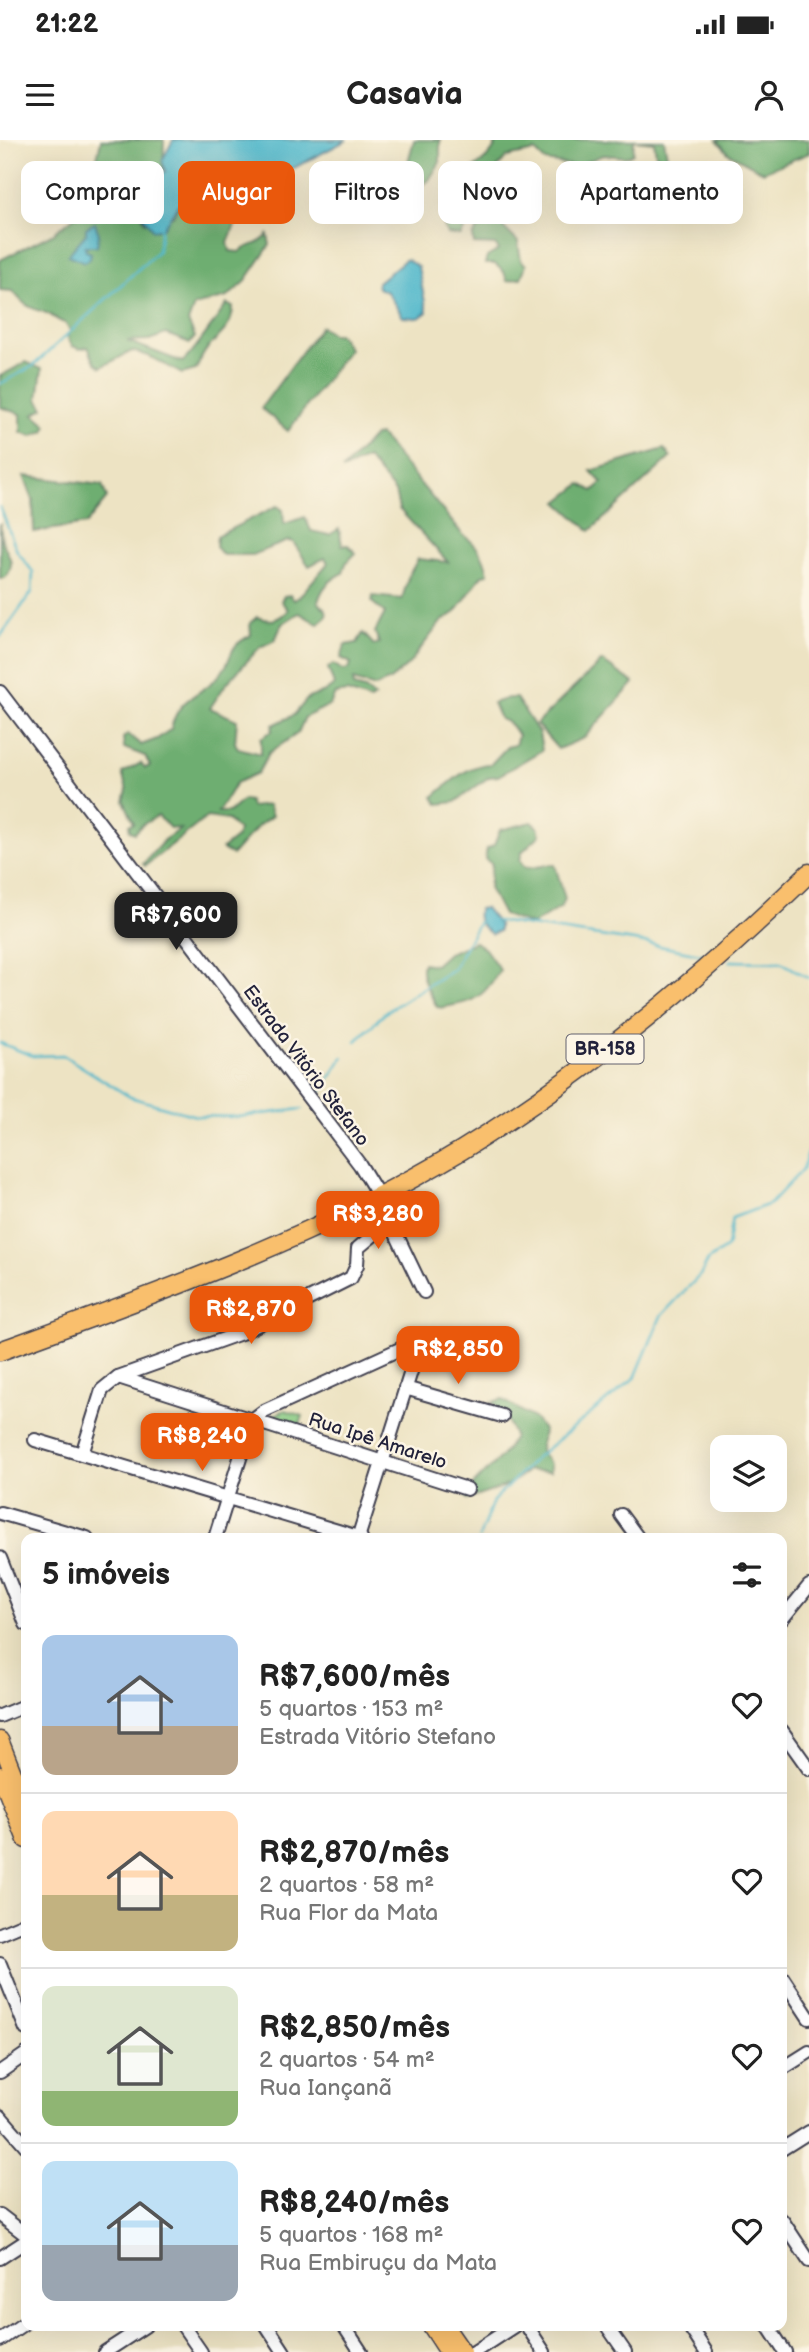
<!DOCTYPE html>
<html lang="pt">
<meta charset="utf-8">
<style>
body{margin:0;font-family:"Balsamiq Sans",sans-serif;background:#f2f2f2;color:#222;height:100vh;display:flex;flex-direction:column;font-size:26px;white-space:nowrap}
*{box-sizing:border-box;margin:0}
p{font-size:23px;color:#767676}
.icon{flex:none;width:38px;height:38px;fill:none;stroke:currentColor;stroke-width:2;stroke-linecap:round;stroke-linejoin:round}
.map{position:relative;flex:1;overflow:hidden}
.details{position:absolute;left:21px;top:1393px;width:766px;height:798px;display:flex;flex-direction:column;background:#fff;border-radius:14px;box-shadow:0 7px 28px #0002}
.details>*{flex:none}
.banner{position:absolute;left:21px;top:21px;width:768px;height:63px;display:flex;gap:14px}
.fabs{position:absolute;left:710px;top:1295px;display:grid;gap:14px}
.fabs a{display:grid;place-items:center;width:77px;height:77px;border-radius:14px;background:#fff;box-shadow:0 7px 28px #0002;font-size:35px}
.price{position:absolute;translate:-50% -60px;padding:0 16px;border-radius:14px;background:#ea580c;color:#fff;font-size:23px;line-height:46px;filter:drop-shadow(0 2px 4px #0008)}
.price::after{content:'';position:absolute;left:50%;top:42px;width:21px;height:16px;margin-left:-10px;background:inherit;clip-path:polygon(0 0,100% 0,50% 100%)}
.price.current{background:#222;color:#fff}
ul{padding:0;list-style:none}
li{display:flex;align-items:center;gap:21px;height:175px;padding:0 21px}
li+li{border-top:2px solid #e0e0e0}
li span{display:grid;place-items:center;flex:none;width:196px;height:140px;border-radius:14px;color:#555}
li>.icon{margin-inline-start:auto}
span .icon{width:84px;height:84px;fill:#fffc;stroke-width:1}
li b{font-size:30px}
h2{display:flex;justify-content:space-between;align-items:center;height:84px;padding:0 21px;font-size:30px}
.pill{padding:0 24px;border-radius:14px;background:#fff;box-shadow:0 7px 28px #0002;font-size:24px;line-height:63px}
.pill.current{background:#ea580c;color:#fff}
.status{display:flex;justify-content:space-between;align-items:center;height:49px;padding:0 35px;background:#fff;direction:ltr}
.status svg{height:19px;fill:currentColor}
header{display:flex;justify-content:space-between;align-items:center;height:91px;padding:0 21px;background:#fff;font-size:32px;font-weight:700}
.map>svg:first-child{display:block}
</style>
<div class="status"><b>21:22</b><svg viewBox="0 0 49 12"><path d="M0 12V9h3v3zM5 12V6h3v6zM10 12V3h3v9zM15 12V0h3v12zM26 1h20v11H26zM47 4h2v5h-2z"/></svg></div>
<header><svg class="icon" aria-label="menu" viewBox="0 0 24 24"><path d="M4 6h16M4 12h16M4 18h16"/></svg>Casavia<svg class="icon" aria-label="person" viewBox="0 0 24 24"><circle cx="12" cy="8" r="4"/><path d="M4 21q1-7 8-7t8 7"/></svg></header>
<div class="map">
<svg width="809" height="2212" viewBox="0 0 809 2212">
<rect width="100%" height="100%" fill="#fcf5e5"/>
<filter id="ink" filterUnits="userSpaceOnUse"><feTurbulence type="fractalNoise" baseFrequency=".0143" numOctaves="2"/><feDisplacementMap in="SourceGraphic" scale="14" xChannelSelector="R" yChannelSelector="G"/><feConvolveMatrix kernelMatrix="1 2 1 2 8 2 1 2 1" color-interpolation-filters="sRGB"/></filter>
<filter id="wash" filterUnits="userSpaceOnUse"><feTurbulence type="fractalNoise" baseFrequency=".00686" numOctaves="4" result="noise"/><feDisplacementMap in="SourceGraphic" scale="28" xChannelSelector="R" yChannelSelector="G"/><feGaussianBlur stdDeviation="1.57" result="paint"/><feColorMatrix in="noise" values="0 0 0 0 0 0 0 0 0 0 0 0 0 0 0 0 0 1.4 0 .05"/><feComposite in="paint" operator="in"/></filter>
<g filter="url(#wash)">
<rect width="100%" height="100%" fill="#ede3c3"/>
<g fill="#88ca83" stroke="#55765f" stroke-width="2">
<path d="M130,39L153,42L141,73C136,62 126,61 119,52Z"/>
<polygon points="285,1270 303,1276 298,1290 266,1279"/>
</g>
<g fill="#6eae71" stroke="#486856" stroke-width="2">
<path d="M101,0H164L163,34L153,42L130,39L119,51L124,58L138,66L145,82L173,76C185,47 222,47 247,37L277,54L275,62L250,59L236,65L240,72L228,103L230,111L239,112C249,104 259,106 268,95L270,105L244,143L227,157L194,166L188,182L195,197L190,203L166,194L149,200L127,201L182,222C191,217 218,176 227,164L233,167C232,189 220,194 207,209C202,215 199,223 196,230L182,234L149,216L132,211L101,227L95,222L88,207L80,209L72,206L68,198L70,190L65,183C56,181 53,175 46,173C29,167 24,166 13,151L0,150V120L54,93L80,72L76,64L81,52L78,44L95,27Z"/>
<polygon points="414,0 440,0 440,22 429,40 413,53 405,33"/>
<path d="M497,0H664L667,16L661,20L656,15L654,2L634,0L633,13L626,17L603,15L576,26L545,21L535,11L507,17L498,27L495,56L504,88L518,102L521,121L526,125L521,138L507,141L504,132L495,124H485L487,117L499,110L495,105L474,104L473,97L483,80L479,75L467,83L461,96L447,94C423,37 490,34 497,0Z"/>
<polygon points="717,0 809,0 809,13 763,32 728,13"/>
<polygon points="321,186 332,194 339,194 349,209 288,291 261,268"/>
<polygon points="26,222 42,229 38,259 44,268 34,274 47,285 44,291 32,296 21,292 21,274 0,267 0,236"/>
<path d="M380,295L463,395C477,404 485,417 488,434L482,435L456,472L441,482L408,525L390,540L375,547L353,540L354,546L365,549L375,557L370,560L347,552L335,554L330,565L305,577L298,593L269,613L258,633L236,643L218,672H229L243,660L249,661L251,667L268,665L272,676L258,686L232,715L222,709L236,698L238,690L228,680L207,677L145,726L143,724L165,699L181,689L170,688L158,676L142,685L135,693L130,691L129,685L134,683L124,661L127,650L122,633L141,623L145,628L150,626L145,616L124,608L123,598L128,594L141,605L157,599L171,589C179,553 203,557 222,532C236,513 225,509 251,495L250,483L257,477C271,482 278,481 288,470L281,461L284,456L290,455L294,460L299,457L328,423L325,418L309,426L293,402L288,401L252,415H223L216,407L217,396L277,366L283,370L284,384L305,377L311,391L329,395L339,389L342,405H348L356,413L346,423L343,433C330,440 322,447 318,462L326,470L327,476L318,484L299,473L282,484L275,500L260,507L226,544L210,568L237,580L235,603L238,608L261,614V598L272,591L273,585L294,575L308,558L325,552L334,545L328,528L333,524L343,530L349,529L351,523L341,518L345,505L357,503L363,493L374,505L379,503L375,492L385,473L372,462L373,456L402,459L409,435L418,419L448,422L399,369L395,352L367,318L342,330L374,296Z"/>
<polygon points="664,309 671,317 590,391 558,362 581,344 593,351 602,343 591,331"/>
<polygon points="24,336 102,345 107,358 86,384 34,392 33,360"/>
<path d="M0,383C1,388 1,395 2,400C7,415 17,422 6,437L0,439Z"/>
<polygon points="602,521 634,543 584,598 558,609 536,584"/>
<path d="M508,558H516L539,593L542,610L498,636L489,637L455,662L438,664L433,657C450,643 468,624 491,624L507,607L515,605L518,596C513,587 510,582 500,579L493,563Z"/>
<path d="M532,682L538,687L540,695L522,712L520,720L524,727C535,730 544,723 555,725L565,759L561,767L532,785L503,775L489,748L492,724L485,719L487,709L494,705L500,690Z"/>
<path d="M475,802L485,809L500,830C488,849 480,860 459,864C450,865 446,869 437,867C431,855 418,836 423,823L435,825L448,813Z"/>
<path d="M502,1259L535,1279L543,1290L540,1311L550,1324V1332L528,1330C512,1346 490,1352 468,1359L465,1356L468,1351C483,1332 505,1318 514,1296L506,1277L492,1262Z"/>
</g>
<g fill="#4cb6ca" stroke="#376c82" stroke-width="2">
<polygon points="173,0 347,0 294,28 247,37 223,46 204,47 177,66 163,88 153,90 141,73 153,42 166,31 162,21"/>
<polygon points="95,83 99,94 97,106 85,106 86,111 91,113 90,119 85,122 68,115 86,94 86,88"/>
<polygon points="406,119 418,127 427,172 419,178 403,177 387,152 378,148 377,143"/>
<path d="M485,768L499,785V791L491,794C482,786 474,780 479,769Z"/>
</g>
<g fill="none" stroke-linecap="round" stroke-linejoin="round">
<g stroke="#4cb6ca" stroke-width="2.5">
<polyline points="0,244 33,226 158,111 161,88"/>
<polyline points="0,367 17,411 33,432 32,452 0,497"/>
<polyline points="496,781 634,801 710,816"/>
<polyline points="730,821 781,822 809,838"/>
<polyline points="356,901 386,872 453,829 479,782"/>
<polyline points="0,903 33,916 63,915 130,957 196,976 238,977 302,969"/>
<polyline points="315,961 343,917"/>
<polyline points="479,1398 493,1361 538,1316 635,1238 661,1176 701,1134 708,1120 727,1107 732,1078 770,1064 803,1029 809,1009"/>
</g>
</g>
</g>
<g filter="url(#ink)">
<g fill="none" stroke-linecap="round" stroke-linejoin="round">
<g stroke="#403f4f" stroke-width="16">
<g id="minor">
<polyline points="0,552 360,1025 374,1048 424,1152"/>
<polyline points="118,1237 467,1349"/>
<polyline points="405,1248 502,1276"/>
<polyline points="35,1300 361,1398"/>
<polyline points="82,1314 102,1250 118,1237 241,1193 351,1138 357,1125 358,1108 390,1081"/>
<polyline points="0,1373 87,1398"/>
<polyline points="621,1375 638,1398"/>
<polyline points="215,1398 252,1280 264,1271 402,1208 411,1210 414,1222 358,1398"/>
<polyline points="0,1418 26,1484"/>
<polyline points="782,1479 809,1446"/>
<polyline points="0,1576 26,1565"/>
<polyline points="782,1591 809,1629"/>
<polyline points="0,1794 26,1783"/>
<polyline points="0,1824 26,1889"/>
<polyline points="782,1837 809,1878"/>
<polyline points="782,1929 809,1912"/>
<polyline points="0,1932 26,1914"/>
<polyline points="0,1976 26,2006"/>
<polyline points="782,2009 809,1992"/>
<polyline points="0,2075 26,2095"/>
<polyline points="782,2080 809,2121"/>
<polyline points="0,2118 26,2101"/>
<polyline points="183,2186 201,2212"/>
<polyline points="267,2186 284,2212"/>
<polyline points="344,2186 361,2212"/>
<polyline points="527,2186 544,2212"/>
<polyline points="607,2186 625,2212"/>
<polyline points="689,2186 706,2212"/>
<polyline points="768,2186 785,2212"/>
<polyline points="0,2200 26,2182"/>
<polyline points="105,2212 145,2186"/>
<polyline points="474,2212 514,2186"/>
</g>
</g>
<g stroke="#403f4f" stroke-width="19">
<g id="major">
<polyline points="0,1600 26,1666"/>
<polyline points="0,1635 26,1700"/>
<polyline points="431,2186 448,2212"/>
<polyline points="445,2186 463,2212"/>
</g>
</g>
<g stroke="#403f4f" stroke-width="21">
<path id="highway" d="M0,1211C157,1154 318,1097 462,1010C588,933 703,836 809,733"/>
</g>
<use href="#minor" stroke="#fff" stroke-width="12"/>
<use href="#major" stroke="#f9bf6d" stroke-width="16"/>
<use href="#highway" stroke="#f9bf6d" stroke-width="18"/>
</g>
</g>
<g text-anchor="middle" stroke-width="5" stroke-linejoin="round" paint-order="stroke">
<rect fill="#fcf5e5" stroke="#63616e" stroke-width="2" x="566.5" y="894.5" width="77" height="29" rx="5"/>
<g font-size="18" font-weight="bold" fill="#22223b">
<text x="605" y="915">BR-158</text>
</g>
<g font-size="19" fill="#22223b" stroke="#fcf5e5">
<text transform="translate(307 925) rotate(53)" y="7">Estrada Vitório Stefano</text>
<text transform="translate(378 1300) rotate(18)" y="7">Rua Ipê Amarelo</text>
</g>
</g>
</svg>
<div class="fabs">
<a><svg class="icon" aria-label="layers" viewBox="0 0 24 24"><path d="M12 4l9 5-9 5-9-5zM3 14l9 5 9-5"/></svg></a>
</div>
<b class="price current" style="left:176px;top:812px">R$7,600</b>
<b class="price" style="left:378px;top:1111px">R$3,280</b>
<b class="price" style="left:251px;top:1206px">R$2,870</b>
<b class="price" style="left:458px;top:1246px">R$2,850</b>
<b class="price" style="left:202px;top:1333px">R$8,240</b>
<div class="banner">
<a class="pill">Comprar</a>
<a class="pill current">Alugar</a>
<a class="pill">Filtros</a>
<a class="pill">Novo</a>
<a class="pill">Apartamento</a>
</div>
<section class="details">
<h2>5 imóveis<svg class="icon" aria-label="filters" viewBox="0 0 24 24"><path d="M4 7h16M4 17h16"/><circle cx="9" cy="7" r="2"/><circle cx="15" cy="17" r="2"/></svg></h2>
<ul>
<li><span style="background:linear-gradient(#a9c7e8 65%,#b9a48a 0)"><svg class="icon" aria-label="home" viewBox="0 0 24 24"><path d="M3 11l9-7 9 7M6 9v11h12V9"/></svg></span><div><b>R$7,600/mês</b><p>5 quartos · 153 m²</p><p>Estrada Vitório Stefano</p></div><svg class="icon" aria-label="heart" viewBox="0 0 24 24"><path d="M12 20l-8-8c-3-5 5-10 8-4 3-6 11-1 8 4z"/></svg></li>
<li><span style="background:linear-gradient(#ffd9b3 60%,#c2b280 0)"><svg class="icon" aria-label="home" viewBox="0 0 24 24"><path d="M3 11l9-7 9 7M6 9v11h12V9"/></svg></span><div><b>R$2,870/mês</b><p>2 quartos · 58 m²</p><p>Rua Flor da Mata</p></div><svg class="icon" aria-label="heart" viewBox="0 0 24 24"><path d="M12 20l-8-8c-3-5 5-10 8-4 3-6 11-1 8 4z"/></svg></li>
<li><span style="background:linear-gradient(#dfe7d0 75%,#8fb573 0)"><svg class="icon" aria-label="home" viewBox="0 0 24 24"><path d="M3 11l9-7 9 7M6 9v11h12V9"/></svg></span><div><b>R$2,850/mês</b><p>2 quartos · 54 m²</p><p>Rua Iançanã</p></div><svg class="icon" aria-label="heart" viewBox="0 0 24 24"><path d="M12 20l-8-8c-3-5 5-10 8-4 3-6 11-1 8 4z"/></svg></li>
<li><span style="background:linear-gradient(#bfe0f5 60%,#9aa5b1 0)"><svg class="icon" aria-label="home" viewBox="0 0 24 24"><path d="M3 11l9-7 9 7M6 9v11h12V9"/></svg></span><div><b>R$8,240/mês</b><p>5 quartos · 168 m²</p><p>Rua Embiruçu da Mata</p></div><svg class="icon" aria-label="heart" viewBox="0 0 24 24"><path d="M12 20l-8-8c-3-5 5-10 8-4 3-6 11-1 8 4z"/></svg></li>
</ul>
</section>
</div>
